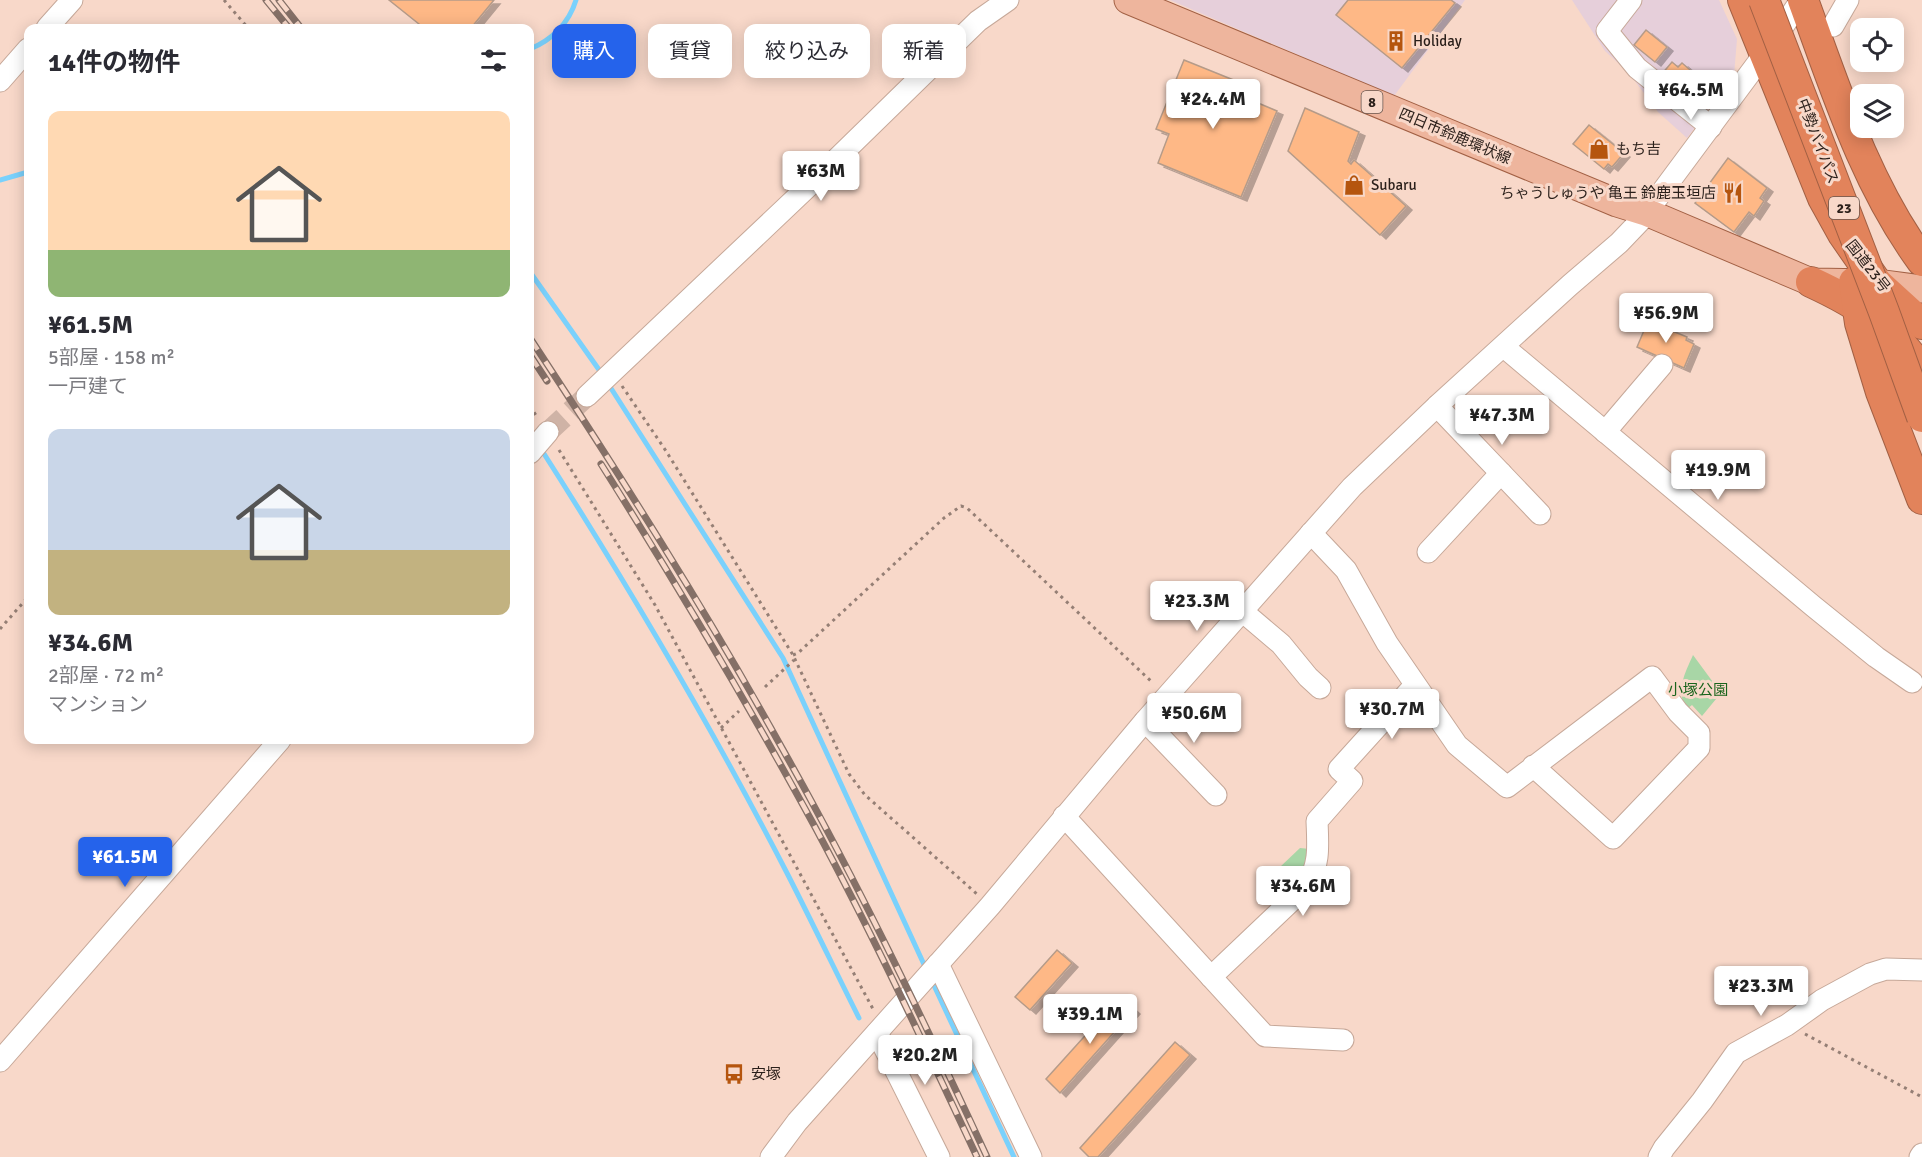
<!DOCTYPE html>
<html lang="ja">
<meta charset="utf-8">
<style>
body{margin:0;font-family:Signika,"Noto Sans JP",sans-serif;background:#f7f7f7;color:#2b2b33;height:100vh;display:flex;flex-direction:column;font-size:22px;white-space:nowrap}
*{box-sizing:border-box;margin:0}
p{font-size:20px;color:#7c7c81}
.icon{flex:none;width:33px;height:33px;fill:none;stroke:currentColor;stroke-width:2;stroke-linecap:round;stroke-linejoin:round}
.map{position:relative;flex:1;overflow:hidden}
.side{position:absolute;left:24px;top:24px;width:510px;height:720px;display:flex;flex-direction:column;background:#fff;border-radius:12px;box-shadow:0 3px 15px #0003}
.side>*{flex:none}
.banner{position:absolute;left:552px;top:24px;width:570px;height:54px;display:flex;gap:12px}
.controls{position:absolute;left:1850px;top:18px;display:grid;gap:12px}
.controls a{display:grid;place-items:center;width:54px;height:54px;border-radius:12px;background:#fff;box-shadow:0 3px 15px #0003;font-size:30px}
.price{position:absolute;translate:-50% -51px;padding:0 14px;border-radius:6px;background:#fff;color:#222;font-size:20px;line-height:39px;filter:drop-shadow(0 2px 3px #0008)}
.price::after{content:'';position:absolute;left:50%;top:36px;width:18px;height:14px;margin-left:-9px;background:inherit;clip-path:polygon(0 0,100% 0,50% 100%)}
.price.selected{background:#2563eb;color:#fff}
ul{padding:0;list-style:none}
li{display:grid;align-content:center;gap:12px;height:318px;padding:0 24px}
li span{display:grid;place-items:center;height:186px;border-radius:12px;color:#555}
li>.icon{margin-inline-start:auto}
span .icon{width:108px;height:108px;fill:#fffc;stroke-width:1}
li b{font-size:26px}
h2{display:flex;justify-content:space-between;align-items:center;height:72px;padding:0 24px;font-size:26px}
.pill{padding:0 21px;border-radius:12px;background:#fff;box-shadow:0 3px 15px #0003;font-size:21px;line-height:54px}
.pill.selected{background:#2563eb;color:#fff}
.map>svg:first-child{display:block}
</style>
<div class="map">
<svg width="1922" height="1157" viewBox="0 0 1922 1157">
<defs>
<filter id="shadow"><feDropShadow dx="6" dy="4" stdDeviation="0" flood-color="#0004"/></filter>
</defs>
<rect width="100%" height="100%" fill="#f8d8c9"/>
<g fill="#e6cfda">
<polygon points="1170,0 1465,0 1394,96"/>
<polygon points="1572,0 1719,0 1737,39 1734,76 1687,138 1658,112 1629,73 1605,51"/>
</g>
<g fill="#a8d6a6">
<path d="M1693,655L1721,693L1702,716L1692,705L1687,709C1675,691 1685,673 1693,655Z"/>
<polygon points="1300,848 1310,849 1304,875 1281,899 1270,897 1260,886"/>
</g>
<g fill="none" stroke-linecap="round" stroke-linejoin="round">
<g stroke="#7ad1fc" stroke-width="5">
<path d="M530,49C552,40 569,23 576,0"/>
<polyline points="0,180 28,172"/>
<polyline points="530,272 602,374"/>
<polyline points="607,382 783,658 927,971"/>
<path d="M541,449C629,587 713,729 788,875C812,922 835,970 859,1018"/>
<polyline points="931,979 1014,1157"/>
</g>
</g>
<g fill="#feb886" stroke="#b59b89" stroke-width="1.5" filter="url(#shadow)">
<polygon points="389,0 494,0 471,28 424,28"/>
<polygon points="1348,0 1451,0 1455,3 1402,68 1336,15"/>
<polygon points="1646,30 1667,47 1655,62 1634,45"/>
<polygon points="1184,60 1236,81 1232,92 1277,111 1241,197 1158,163 1169,134 1156,129"/>
<polygon points="1672,62 1678,67 1682,63 1696,75 1693,79 1699,84 1689,97 1661,75"/>
<polygon points="1305,108 1359,132 1348,161 1351,164 1354,160 1406,206 1380,235 1288,151"/>
<polygon points="1589,125 1624,153 1612,167 1608,164 1604,169 1573,144"/>
<polygon points="1728,158 1767,188 1760,198 1764,201 1754,216 1749,212 1734,232 1695,203"/>
<polygon points="1648,321 1687,337 1686,340 1694,344 1684,368 1637,347"/>
<polygon points="1057,950 1072,963 1030,1010 1015,997"/>
<polygon points="1120,997 1134,1010 1060,1093 1046,1079"/>
<polygon points="1175,1042 1190,1055 1098,1157 1089,1157 1080,1148"/>
</g>
<g fill="none" stroke-linecap="round" stroke-linejoin="round">
<polyline stroke="#cfb3a6" stroke-width="21" stroke-dasharray="21 10" stroke-linecap="butt" points="548,432 587,396"/>
<g stroke="#c6a899" stroke-width="23">
<g id="minor">
<polyline points="1631,0 1607,31 1637,68 1711,127"/>
<polyline points="1833,26 1848,0"/>
<polyline points="47,28 72,0"/>
<polyline points="0,81 28,49"/>
<polyline points="1504,347 1813,606 1876,657 1912,682"/>
<polyline points="587,396 814,181 978,21 1008,0"/>
<polyline points="1437,406 1540,514"/>
<polyline points="1605,432 1662,365"/>
<polyline points="530,453 548,432"/>
<polyline points="1311,533 1346,570 1387,643 1457,745 1507,787 1652,677 1678,712 1699,733 1699,748 1613,838 1533,766"/>
<polyline points="1428,552 1501,473"/>
<polyline points="1242,611 1281,644 1308,677 1320,688"/>
<polyline points="1145,721 1216,795"/>
<polyline points="1064,816 1265,1036 1343,1040"/>
<polyline points="938,964 1031,1157"/>
<path d="M1211,977L1307,886C1320,863 1318,847 1317,821L1352,781L1339,769L1415,685"/>
<polyline points="877,1033 939,1157"/>
<polyline points="0,1061 280,740"/>
<polyline points="771,1157 797,1122 990,906 1145,721 1352,487 1437,406 1570,285 1619,243 1641,220 1765,53 1801,0"/>
<polyline points="1659,1157 1664,1148 1702,1101 1736,1053 1787,1025 1822,1000 1870,974 1886,969 1922,970"/>
<polyline points="1920,1157 1922,1154"/>
</g>
</g>
<g stroke="#a26044" stroke-width="29">
<polyline id="major" points="1128,0 1617,203 1646,212 1811,282 1877,283 1922,289"/>
</g>
<g stroke="#a26044" stroke-width="32">
<g id="highway">
<polyline points="1743,0 1823,198 1843,234 1877,283 1922,324"/>
<path d="M1803,0C1836,90 1865,183 1922,261"/>
<path d="M1811,282C1861,305 1891,325 1922,371"/>
<polyline points="1854,282 1860,323 1881,392 1922,499"/>
</g>
</g>
<g stroke="#957f75" stroke-width="3" stroke-dasharray="3 4.5" stroke-linecap="butt">
<polyline points="224,0 248,28"/>
<polyline points="622,386 666,451 793,655 849,774 865,795 977,894"/>
<polyline points="530,406 537,417"/>
<polyline points="559,450 655,605 873,1009"/>
<polyline points="0,629 28,597"/>
<polyline points="793,655 798,653 944,518 961,506 967,508 1153,683"/>
<polyline points="765,687 794,660"/>
<polyline points="721,728 739,711"/>
<polyline points="1805,1034 1922,1097"/>
</g>
<use href="#minor" stroke="#fff" stroke-width="21"/>
<use href="#major" stroke="#eeb59d" stroke-width="27"/>
<use href="#highway" stroke="#e2835b" stroke-width="30"/>
<g stroke="#857067" stroke-width="7">
<g id="rail">
<polyline points="266,0 289,28"/>
<polyline points="279,0 301,28"/>
<path d="M530,338C618,472 704,607 782,748C857,881 923,1019 987,1157"/>
<polyline points="530,355 547,381"/>
<path d="M601,464C676,583 748,704 815,827C873,935 925,1046 977,1157"/>
</g>
</g>
<use href="#rail" stroke="#f8d8c9" stroke-width="4.5" stroke-dasharray="14" stroke-linecap="butt"/>
<g stroke="#a26044" stroke-width="32" stroke-linecap="butt">
<polyline id="highway-bridge" points="1764,0 1884,312 1922,417"/>
</g>
<use href="#highway-bridge" stroke="#e2835b" stroke-width="30"/>
</g>
<defs>
<g id="building-bare" transform="scale(1.62)"><path d="M-4-6H4V6H1V3H-1V6H-4ZM-2.5-4.3h1.7v1.8h-1.7ZM.8-4.3h1.7v1.8H.8ZM-2.5-1h1.7V.8h-1.7ZM.8-1h1.7V.8H.8Z" fill="#b5550e" stroke="#f8d8c9" stroke-width="2.5" paint-order="stroke"/></g>
<g id="shop-bare" transform="scale(1.62)"><path d="M-5-2.5h2.3a2.7 3.5 0 0 1 5.4 0H5L5.5 6h-11ZM-1.5-2.5h3a1.5 2.3 0 0 0-3 0Z" fill="#b5550e" stroke="#f8d8c9" stroke-width="2.5" paint-order="stroke"/></g>
<g id="restaurant-bare" transform="scale(1.62)"><path d="M-5-6h1v4h1v-4h1v4h1v-4h1v5L-1.5 .5V6h-2V.5L-5-1ZM5-6V6H3V1.5H1.5Q1.5-4 5-6Z" fill="#b5550e" stroke="#f8d8c9" stroke-width="2.5" paint-order="stroke"/></g>
<g id="bus-bare" transform="scale(1.62)"><path d="M-5-6H5V4H4V6H2V4H-2V6H-4V4H-5ZM-3.5-4V0h7V-4ZM-3.5 1.2v1.5H-2V1.2ZM2 1.2v1.5H3.5V1.2Z" fill="#b5550e" stroke="#f8d8c9" stroke-width="2.5" paint-order="stroke"/></g>
</defs>
<g fill-rule="evenodd">
<use href="#building-bare" x="1396" y="41"/>
<use href="#shop-bare" x="1599" y="149"/>
<use href="#shop-bare" x="1354" y="185"/>
<use href="#restaurant-bare" x="1733" y="193"/>
<use href="#bus-bare" x="734" y="1074"/>
</g>
<g text-anchor="middle" stroke-width="6" stroke-linejoin="round" paint-order="stroke">
<g fill="#f8d8c9" stroke="#68564e" stroke-width="1.5">
<rect x="1361.5" y="91" width="21" height="22" rx="4.5"/>
<rect x="1829" y="197" width="30" height="22" rx="4.5"/>
</g>
<g font-size="14" font-weight="bold" fill="#2a1f1a">
<text x="1372" y="107">8</text>
<text x="1844" y="213">23</text>
</g>
<g font-size="15" fill="#2a1f1a" stroke="#f8d8c9" text-anchor="start">
<text x="1413" y="46">Holiday</text>
<text x="1616" y="154">もち吉</text>
<text x="1371" y="190">Subaru</text>
<text x="1716" y="198" text-anchor="end">ちゃうしゅうや 亀王 鈴鹿玉垣店</text>
<text x="751" y="1079">安塚</text>
</g>
<g font-size="15" fill="#2a1f1a" stroke="#f8d8c9">
<text transform="translate(1455 136) rotate(23)" y="5">四日市鈴鹿環状線</text>
<text transform="translate(1818 141) rotate(69)" y="5">中勢バイパス</text>
<text transform="translate(1868 266) rotate(52)" y="5">国道23号</text>
</g>
<g font-size="15" fill="#1a641c" stroke="#f8d8c9">
<text x="1698" y="695">小塚公園</text>
</g>
</g>
</svg>
<div class="controls">
<a><svg class="icon" aria-label="locate" viewBox="0 0 24 24"><circle cx="12" cy="12" r="6"/><path d="M12 2v4M12 18v4M2 12h4M18 12h4"/></svg></a>
<a><svg class="icon" aria-label="layers" viewBox="0 0 24 24"><path d="M12 4l9 5-9 5-9-5zM3 14l9 5 9-5"/></svg></a>
</div>
<b class="price" style="left:1691px;top:121px">¥64.5M</b>
<b class="price" style="left:1213px;top:130px">¥24.4M</b>
<b class="price" style="left:821px;top:202px">¥63M</b>
<b class="price" style="left:1666px;top:344px">¥56.9M</b>
<b class="price" style="left:1502px;top:446px">¥47.3M</b>
<b class="price" style="left:1718px;top:501px">¥19.9M</b>
<b class="price" style="left:1197px;top:632px">¥23.3M</b>
<b class="price" style="left:1392px;top:740px">¥30.7M</b>
<b class="price" style="left:1194px;top:744px">¥50.6M</b>
<b class="price selected" style="left:125px;top:888px">¥61.5M</b>
<b class="price" style="left:1303px;top:917px">¥34.6M</b>
<b class="price" style="left:1761px;top:1017px">¥23.3M</b>
<b class="price" style="left:1090px;top:1045px">¥39.1M</b>
<b class="price" style="left:925px;top:1086px">¥20.2M</b>
<div class="banner">
<a class="pill selected">購入</a>
<a class="pill">賃貸</a>
<a class="pill">絞り込み</a>
<a class="pill">新着</a>
</div>
<section class="side">
<h2>14件の物件<svg class="icon" aria-label="filters" viewBox="0 0 24 24"><path d="M4 7h16M4 17h16"/><circle cx="9" cy="7" r="2"/><circle cx="15" cy="17" r="2"/></svg></h2>
<ul>
<li><span style="background:linear-gradient(#ffd9b3 75%,#8fb573 0)"><svg class="icon" aria-label="home" viewBox="0 0 24 24"><path d="M3 11l9-7 9 7M6 9v11h12V9"/></svg></span><div><b>¥61.5M</b><p>5部屋 · 158 m²</p><p>一戸建て</p></div></li>
<li><span style="background:linear-gradient(#c9d6e8 65%,#c2b280 0)"><svg class="icon" aria-label="home" viewBox="0 0 24 24"><path d="M3 11l9-7 9 7M6 9v11h12V9"/></svg></span><div><b>¥34.6M</b><p>2部屋 · 72 m²</p><p>マンション</p></div></li>
</ul>
</section>
</div>
